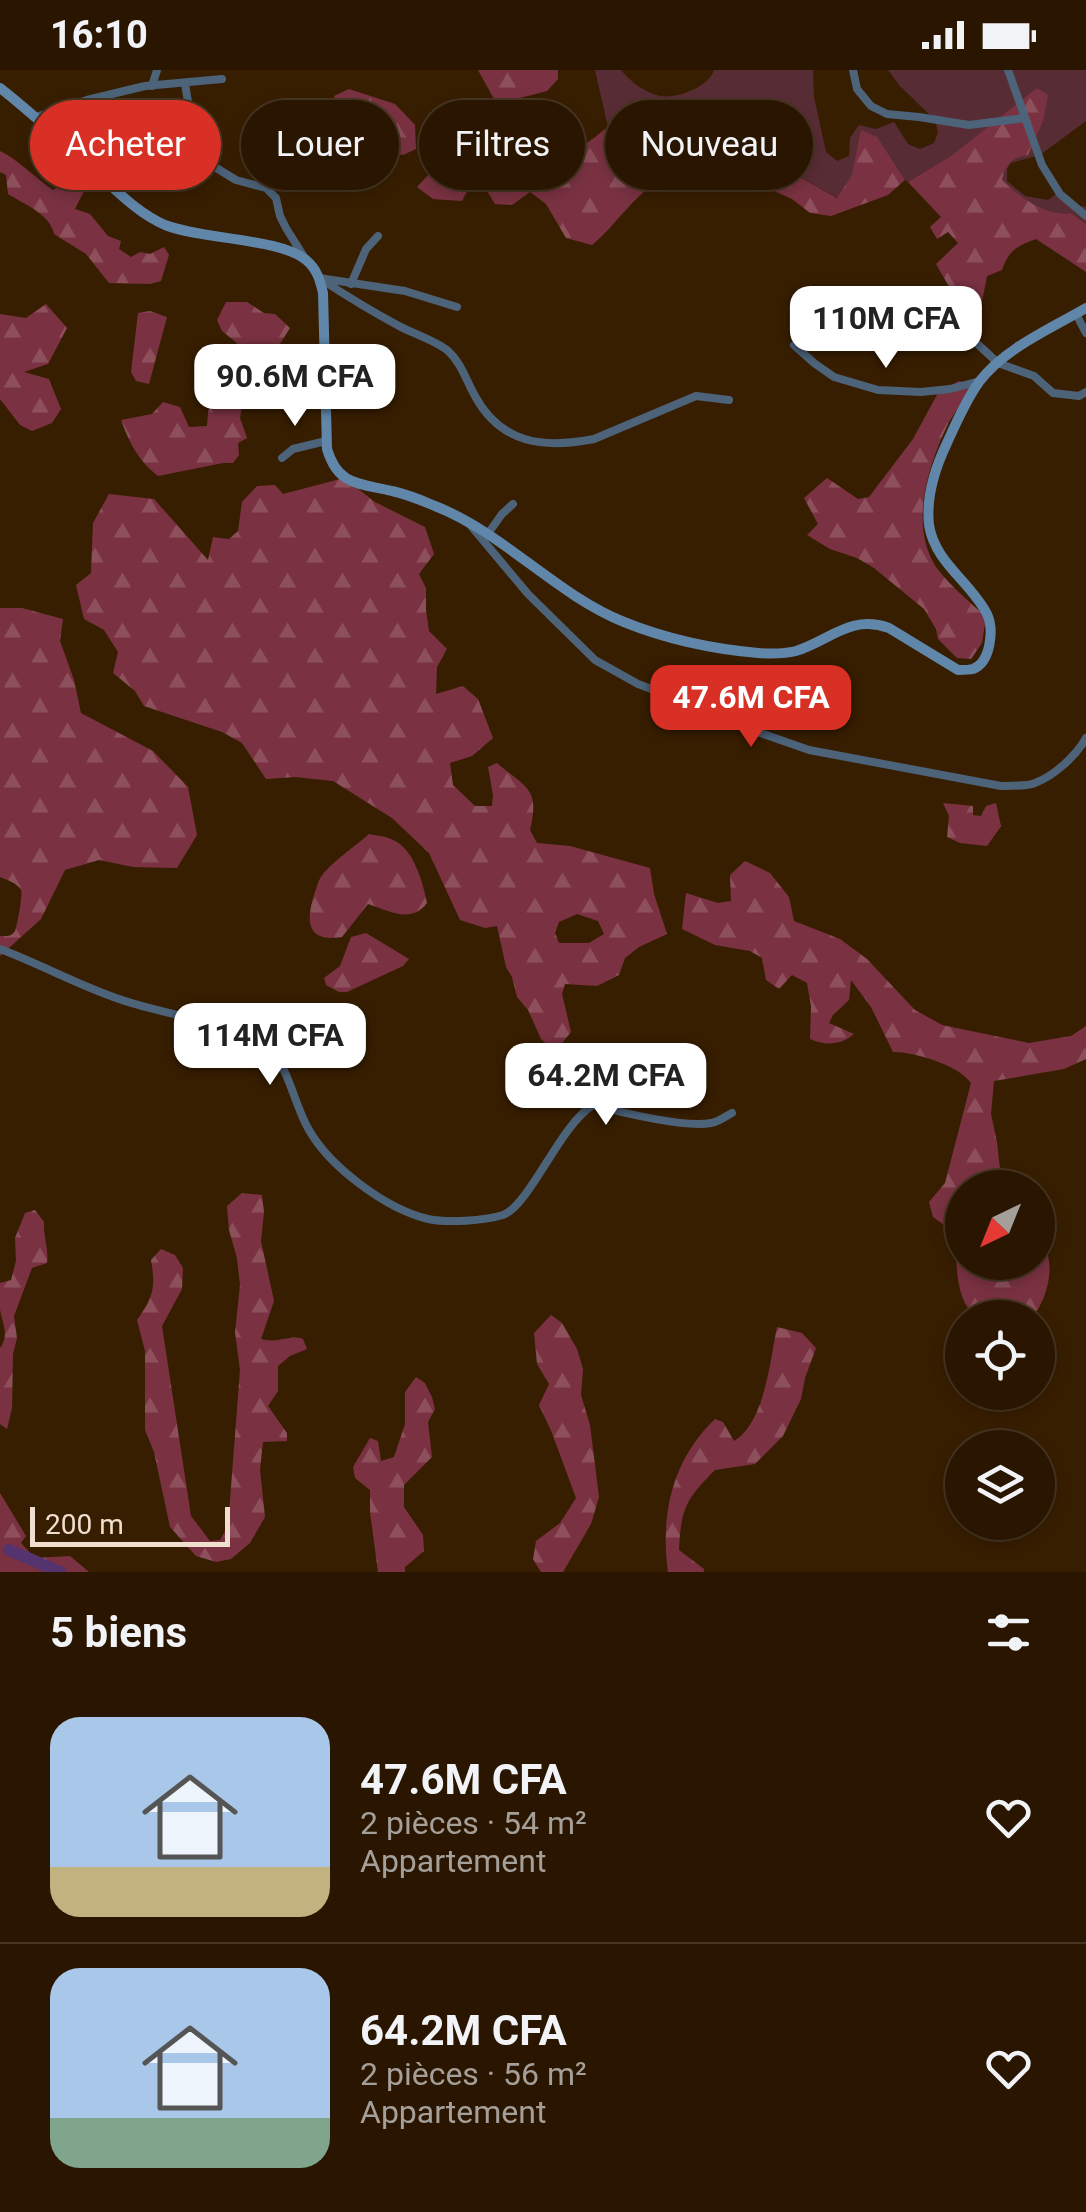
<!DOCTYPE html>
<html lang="fr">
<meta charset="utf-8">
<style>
body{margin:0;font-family:Roboto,sans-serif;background:#321f0a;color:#f1f3f6;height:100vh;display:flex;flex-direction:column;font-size:38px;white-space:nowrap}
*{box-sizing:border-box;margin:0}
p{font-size:32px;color:#a59f99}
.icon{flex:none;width:55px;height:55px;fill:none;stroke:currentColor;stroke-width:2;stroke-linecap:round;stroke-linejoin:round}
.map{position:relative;height:1502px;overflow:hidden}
.details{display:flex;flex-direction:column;background:#2a1600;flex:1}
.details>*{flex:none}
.guide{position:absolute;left:30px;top:30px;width:1028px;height:90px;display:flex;gap:20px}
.needle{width:65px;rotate:223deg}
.fabs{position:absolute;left:945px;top:1100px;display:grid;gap:20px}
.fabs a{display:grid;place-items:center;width:110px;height:110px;border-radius:50%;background:#2a1600;box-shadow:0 5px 15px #0003,0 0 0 2px #463522;font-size:50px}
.scale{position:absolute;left:30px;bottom:25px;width:200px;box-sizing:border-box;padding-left:10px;border:5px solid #f0dfce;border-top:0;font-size:28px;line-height:35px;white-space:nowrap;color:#f0dfce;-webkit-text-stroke:8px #381e00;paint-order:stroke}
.price{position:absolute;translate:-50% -85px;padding:0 22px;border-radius:20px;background:#fff;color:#222;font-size:32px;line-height:65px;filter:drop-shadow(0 2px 5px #0008)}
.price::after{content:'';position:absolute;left:50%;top:60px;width:30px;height:22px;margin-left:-15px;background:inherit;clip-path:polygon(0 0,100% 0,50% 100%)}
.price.current{background:#d93025;color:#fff}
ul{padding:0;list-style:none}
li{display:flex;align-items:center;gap:30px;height:250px;padding:0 50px}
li+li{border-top:2px solid #463522}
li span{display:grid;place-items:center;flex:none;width:280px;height:200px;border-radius:30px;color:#555}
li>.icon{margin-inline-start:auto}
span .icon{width:120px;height:120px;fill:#fffc;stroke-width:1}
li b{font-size:42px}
h2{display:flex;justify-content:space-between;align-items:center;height:120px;padding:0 50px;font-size:42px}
.chip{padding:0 35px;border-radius:45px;background:#2a1600;box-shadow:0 5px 15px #0003,0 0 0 2px #463522;font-size:35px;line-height:90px}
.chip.current{background:#d93025;color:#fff}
.status{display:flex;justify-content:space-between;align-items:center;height:70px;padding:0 50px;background:#2a1600;direction:ltr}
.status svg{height:28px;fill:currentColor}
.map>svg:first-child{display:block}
</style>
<div class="status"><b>16:10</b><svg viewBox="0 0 49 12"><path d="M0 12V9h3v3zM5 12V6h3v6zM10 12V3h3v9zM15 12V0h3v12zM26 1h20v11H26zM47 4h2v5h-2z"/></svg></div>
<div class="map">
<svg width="1086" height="1502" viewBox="0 0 1086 1502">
<defs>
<pattern id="forest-firs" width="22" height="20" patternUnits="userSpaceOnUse" patternTransform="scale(2.5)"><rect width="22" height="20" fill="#7a3242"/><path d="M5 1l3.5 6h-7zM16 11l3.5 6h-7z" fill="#8d4f5c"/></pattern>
</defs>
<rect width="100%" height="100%" fill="#381e00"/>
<path fill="#582c34" d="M595,0H621C631,12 645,23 660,26C677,29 709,17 714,0H813L814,27L826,82L837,91L849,86L850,68L859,55L876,59L894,52L908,74L920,79L934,73L938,62L935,50L899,15L888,0H1086V51L1040,85L1011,93L1007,99V111L1025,126L1048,130L1059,122L1073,135L1086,137V154L1071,143C1045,147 1020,127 1001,110L1004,98L1017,87L954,84L908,112L905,110L877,68L838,128L792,103L772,85L765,60C727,65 687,66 650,76L629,61L608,57Z"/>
<g fill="url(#forest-firs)" fill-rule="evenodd">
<polygon points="478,0 558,0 558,9 547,21 520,28 494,29"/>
<path d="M1037,18L1048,25L1043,51L1028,85C1012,87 1005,95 1002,110C1020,127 1045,147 1071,143L1086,154V202L1036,169C1017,176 1009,180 1002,200L987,206L982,232L967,239L959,234L936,194L958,173L948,162L937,169L930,157L941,147L908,112L954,84Z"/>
<polygon points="349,19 395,34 415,55 416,79 403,85 332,71 336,53 334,26"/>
<path d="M741,51L765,60L772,85L792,103L837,128L852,105L861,60L877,67L905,110L888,125L831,146L810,143L792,129L723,98L689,89C666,103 644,119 626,140C614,152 606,164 592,175L566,168L546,134L530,122L512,135L495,134L481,111L472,112L462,131L433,129L417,117L431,102L453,89L467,71L497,97C520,85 549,87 574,79C587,75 597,65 608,57L629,61L650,76L678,68H709Z"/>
<path d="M0,81C19,90 35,108 53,120C67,111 74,116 89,111L75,139L90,144L108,166L121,171L119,179L131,187L140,182L150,184L164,177L169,185L161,211L150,214L109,213L86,184L54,164C50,144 24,134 8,124L6,105L0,102Z"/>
<path d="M226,232H247L264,243L275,244L290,258L278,277L263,285L256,296L244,325L240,348L247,368L238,373L239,385L233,393H223L158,406C138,390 130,374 121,350L152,344L163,332L180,337L189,357L207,356C210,316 216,306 237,273L222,261L217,250Z"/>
<polygon points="46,234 67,258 48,294 24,302 49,309 61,339 52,353 32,361 20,355 0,329 0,244 26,248"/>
<polygon points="150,241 167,247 149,314 136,311 131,302 138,243"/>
<path d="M959,311L975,315C966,328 955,341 948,354C928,396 909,454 936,497C949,515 970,532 986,547L982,573L971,589L957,588L938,569L936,559L924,539L874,498L857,488L830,479L807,465L818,454L804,428L827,408L858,429L869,427L913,369L938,323Z"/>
<path d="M344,408L375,432L425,457L434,484L419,504L426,518V540L429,561L447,579L437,597L436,624L463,616L478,629L493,668L472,686L450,693L453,715L475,736H492L493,725L488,697L497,693C527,719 540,718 530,760L537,773L570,776L650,798L654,824L667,864L639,877L625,888L619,905L597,916L565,914L562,924L571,962L555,982L541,969L528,940L517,927L512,907L506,897L497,856L485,858L460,850L429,783L392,748L333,711L295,707L266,709L242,673L222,662L144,636L135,621L113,603L118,582L104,560L84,549L76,515L91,503L93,453L109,424L154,429L208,490L213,467L229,469L238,461L242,432L257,416L275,415L283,424ZM577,844L598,851L604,864L589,873H559L555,863L559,852Z"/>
<path d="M0,538H22L63,549L60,571L74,610L81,643L153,681L188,717L197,765L177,798L133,797L99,790L65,800L41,849L0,886V866C6,866 11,867 15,861C17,857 23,824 21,820C17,813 7,810 0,807Z"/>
<polygon points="943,733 973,736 973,745 981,746 986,736 996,733 1001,756 987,776 960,773 947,767 949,746"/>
<path d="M369,764C377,766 386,766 393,770C414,779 423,813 427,833C411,854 390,841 368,834L342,867C305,873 306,849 315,822C317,817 318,811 321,807C329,794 357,775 369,764Z"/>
<path d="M745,791L770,803L789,827L794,851L840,869L867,889L915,940L942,955L1029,973L1071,966L1086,956V989L1064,999L994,1011L991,1044L997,1072L1002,1117L962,1118V1192H1038V1166C1058,1189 1049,1225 1033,1247L976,1248C953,1226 958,1192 954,1162L933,1147L929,1132L945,1113L971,1013C959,995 914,982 893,982L871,937L851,910L849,930L833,945L829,953L854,964C841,975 826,976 810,969L811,936L807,913L792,905L779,919L766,910L762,888L750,881L715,875L682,859L686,823L718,833L731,831L730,805Z"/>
<polygon points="366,863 409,889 403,896 347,922 339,922 326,915 324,908 340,896 351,867"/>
<path d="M242,1123L262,1125L264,1142L261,1171L274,1231L261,1269C279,1274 290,1264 303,1269L307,1279L290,1286L278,1296V1321L268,1336L287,1363V1371L263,1372L260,1400L265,1447L250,1473L231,1489L216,1492L196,1486L170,1457L154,1382L145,1360V1281L137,1250C153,1228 156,1218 151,1190L161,1179L175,1185L183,1198L182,1219L162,1256L191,1446L210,1471L220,1470L228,1456L240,1300L235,1262L240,1215L237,1188L229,1160L227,1136Z"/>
<path d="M35,1140L44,1152C43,1167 49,1178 47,1193L32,1198L14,1246L17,1268L13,1284L12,1338L7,1359L0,1354V1278C10,1265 2,1253 0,1239C0,1231 0,1221 0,1213L11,1210L16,1191L15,1168L25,1143Z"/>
<polygon points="551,1245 562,1253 577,1279 583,1299 581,1325 590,1355 599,1427 591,1454 563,1502 541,1502 533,1489 536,1471 560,1453 576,1428 552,1363 539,1335 549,1314 537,1294 534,1263"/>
<path d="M777,1257L802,1263L816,1278L805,1308L801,1329L783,1366L755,1394L715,1400C686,1429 681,1438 679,1480L704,1499V1502H668C660,1445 672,1390 715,1349L723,1352L734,1371C765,1352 770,1291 777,1257Z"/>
<polygon points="416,1307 425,1313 432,1327 435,1339 428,1352 432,1387 404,1415 404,1437 423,1465 424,1481 405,1497 405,1502 378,1502 370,1442 370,1420 355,1408 353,1397 370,1368 378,1371 381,1391 394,1387 405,1354 405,1322"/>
<polygon points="0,1423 26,1466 21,1473 35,1488 70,1486 89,1502 0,1502"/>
</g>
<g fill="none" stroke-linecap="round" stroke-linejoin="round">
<polyline stroke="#54336e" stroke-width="12" points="9,1480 60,1502"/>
<g stroke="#4c637a" stroke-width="8">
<polyline points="853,0 857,19 871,36 887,44 919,47 969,55 1025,48"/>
<polyline points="1008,0 1042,95 1060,124 1086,146"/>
<path d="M185,14C190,38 191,60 189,85"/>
<polyline points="152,16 157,0"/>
<polyline points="36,47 87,30 145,16 222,9"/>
<polyline points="83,90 111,85 189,85 200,88 236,110 266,118 276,128 280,146 286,158 306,190"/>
<polyline points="351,214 366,179 378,166"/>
<path d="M457,237L405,221L319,208C345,225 371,241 399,256C414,264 434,270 447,280C461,292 466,310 475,326C501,374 544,379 594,369L696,326L729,330"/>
<polyline points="1076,244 1086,263"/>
<polyline points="958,256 998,293 1034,306 1053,323 1079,326 1086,322"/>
<polyline points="794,275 814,293 834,307 878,320 921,322 950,319 980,311"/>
<polyline points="282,388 293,379 326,371"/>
<path d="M471,456L528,524L595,590L638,614L675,628L723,650L809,680L1001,716C1012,715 1025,717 1035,713C1054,706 1076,686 1086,668"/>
<polyline points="487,465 502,444 513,434"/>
<path d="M0,879C40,894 78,915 119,929C145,938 173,944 200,950C216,954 236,957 250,966C256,970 264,974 269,979C290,999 294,1035 309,1060C330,1097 386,1139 428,1149C448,1153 483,1151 503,1145C530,1135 560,1055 593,1035C620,1042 684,1058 711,1053C718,1052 726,1046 732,1043"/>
</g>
<path stroke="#6086aa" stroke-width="10" d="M0,18C32,43 62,71 93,99C115,119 137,143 165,155C203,170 280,168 306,190C317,199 320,210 323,223L327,379C338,416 359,413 392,421C406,424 421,430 435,436C504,463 555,524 624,552C666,569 713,579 758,583C770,584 784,584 796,581C829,571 851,544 889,558L958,600C963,600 969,600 973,599C991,592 994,559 987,544C970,511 935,493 929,455C926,427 935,398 947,373C956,353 966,330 979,312C1005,278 1050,259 1086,238"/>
</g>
</svg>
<div class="fabs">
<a><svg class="needle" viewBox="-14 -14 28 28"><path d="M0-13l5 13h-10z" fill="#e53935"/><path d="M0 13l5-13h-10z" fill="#a59f99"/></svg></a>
<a><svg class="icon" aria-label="locate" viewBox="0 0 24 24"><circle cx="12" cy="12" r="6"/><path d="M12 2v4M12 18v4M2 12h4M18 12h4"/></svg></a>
<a><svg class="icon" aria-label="layers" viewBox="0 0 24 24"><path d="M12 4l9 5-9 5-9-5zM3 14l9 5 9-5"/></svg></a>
</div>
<div class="scale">200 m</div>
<b class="price" style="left:886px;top:301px">110M CFA</b>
<b class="price" style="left:295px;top:359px">90.6M CFA</b>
<b class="price current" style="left:751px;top:680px">47.6M CFA</b>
<b class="price" style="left:270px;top:1018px">114M CFA</b>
<b class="price" style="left:606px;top:1058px">64.2M CFA</b>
<div class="guide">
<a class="chip current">Acheter</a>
<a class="chip">Louer</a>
<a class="chip">Filtres</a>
<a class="chip">Nouveau</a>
</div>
</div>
<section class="details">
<h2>5 biens<svg class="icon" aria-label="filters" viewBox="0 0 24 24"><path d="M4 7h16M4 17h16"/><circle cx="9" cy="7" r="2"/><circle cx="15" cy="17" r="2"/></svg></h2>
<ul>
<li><span style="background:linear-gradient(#a9c7e8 75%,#c2b280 0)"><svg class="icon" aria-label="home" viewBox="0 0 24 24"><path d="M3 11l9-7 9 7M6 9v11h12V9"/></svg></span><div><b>47.6M CFA</b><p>2 pièces · 54 m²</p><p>Appartement</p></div><svg class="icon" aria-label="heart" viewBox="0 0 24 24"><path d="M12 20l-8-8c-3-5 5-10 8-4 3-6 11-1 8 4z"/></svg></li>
<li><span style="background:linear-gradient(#a9c7e8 75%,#7fa58c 0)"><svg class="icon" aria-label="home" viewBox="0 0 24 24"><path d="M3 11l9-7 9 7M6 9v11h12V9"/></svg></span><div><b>64.2M CFA</b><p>2 pièces · 56 m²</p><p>Appartement</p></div><svg class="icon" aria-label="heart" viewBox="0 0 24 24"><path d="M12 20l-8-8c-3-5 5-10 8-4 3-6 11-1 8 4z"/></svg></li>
</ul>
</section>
